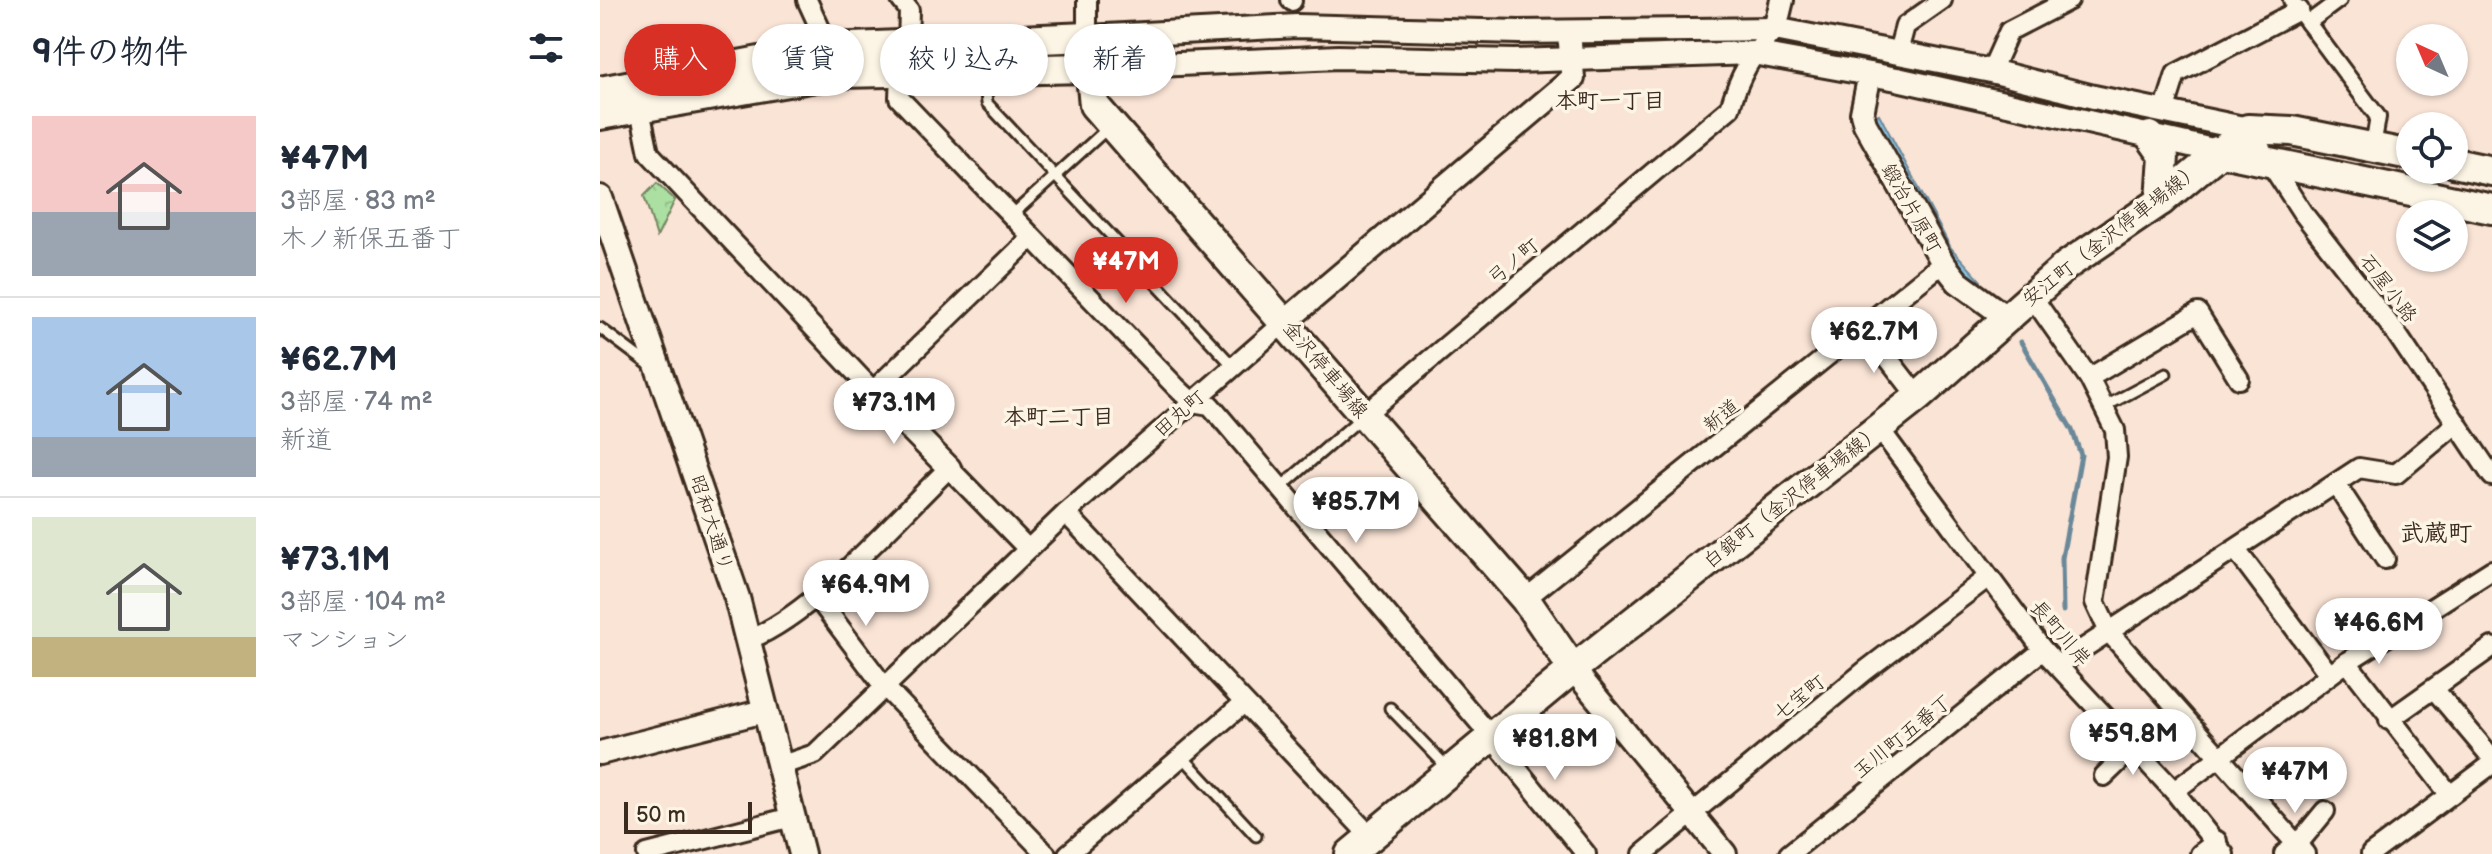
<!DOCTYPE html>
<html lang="ja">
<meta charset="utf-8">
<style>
body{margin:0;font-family:"Balsamiq Sans","Klee One",sans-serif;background:#f2f2f3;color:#1f2937;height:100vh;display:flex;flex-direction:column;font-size:30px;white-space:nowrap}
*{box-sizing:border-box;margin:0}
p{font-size:26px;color:#747a83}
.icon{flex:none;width:44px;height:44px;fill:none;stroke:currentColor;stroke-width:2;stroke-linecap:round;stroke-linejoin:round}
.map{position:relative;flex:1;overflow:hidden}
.sheet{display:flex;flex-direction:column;background:#fff;width:600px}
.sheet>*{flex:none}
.guide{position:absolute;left:24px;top:24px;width:760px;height:72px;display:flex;gap:16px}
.needle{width:52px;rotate:316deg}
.fabs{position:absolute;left:1796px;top:24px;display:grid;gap:16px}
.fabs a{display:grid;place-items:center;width:72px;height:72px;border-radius:50%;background:#fff;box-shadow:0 2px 6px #0004;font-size:40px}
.scale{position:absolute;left:24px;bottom:20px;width:128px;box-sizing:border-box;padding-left:8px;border:4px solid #3b2a1e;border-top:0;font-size:22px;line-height:28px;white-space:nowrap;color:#3b2a1e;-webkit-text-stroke:6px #fcf5e5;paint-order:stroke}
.price{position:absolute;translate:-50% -68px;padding:0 18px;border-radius:28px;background:#fff;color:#222;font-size:26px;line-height:52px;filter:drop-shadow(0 2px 4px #0008)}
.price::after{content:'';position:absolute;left:50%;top:48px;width:24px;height:18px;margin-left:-12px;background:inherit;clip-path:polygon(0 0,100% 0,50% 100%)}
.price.selected{background:#d93025;color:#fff}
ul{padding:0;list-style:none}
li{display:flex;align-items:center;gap:24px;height:200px;padding:0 32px}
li+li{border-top:2px solid #e0e1e3}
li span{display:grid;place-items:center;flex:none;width:224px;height:160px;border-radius:0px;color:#555}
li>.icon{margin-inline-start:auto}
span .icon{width:96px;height:96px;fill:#fffc;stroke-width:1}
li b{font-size:34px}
h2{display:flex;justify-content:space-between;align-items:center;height:96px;padding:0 32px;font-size:34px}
.chip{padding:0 28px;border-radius:36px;background:#fff;box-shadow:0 2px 6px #0004;font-size:28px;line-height:72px}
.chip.selected{background:#d93025;color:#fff}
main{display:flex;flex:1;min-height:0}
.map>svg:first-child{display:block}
</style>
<main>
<section class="sheet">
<h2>9件の物件<svg class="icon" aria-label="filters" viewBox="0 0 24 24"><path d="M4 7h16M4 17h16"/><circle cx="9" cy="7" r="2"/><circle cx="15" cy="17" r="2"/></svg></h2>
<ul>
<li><span style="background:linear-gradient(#f6c9c9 60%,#9aa5b1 0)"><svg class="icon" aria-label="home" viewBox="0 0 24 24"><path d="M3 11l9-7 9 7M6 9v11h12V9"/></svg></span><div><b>¥47M</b><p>3部屋 · 83 m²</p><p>木ノ新保五番丁</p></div></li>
<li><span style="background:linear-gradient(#a9c7e8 75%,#9aa5b1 0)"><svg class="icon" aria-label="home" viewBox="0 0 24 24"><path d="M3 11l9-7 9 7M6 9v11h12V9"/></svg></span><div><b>¥62.7M</b><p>3部屋 · 74 m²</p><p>新道</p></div></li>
<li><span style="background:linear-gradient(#dfe7d0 75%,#c2b280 0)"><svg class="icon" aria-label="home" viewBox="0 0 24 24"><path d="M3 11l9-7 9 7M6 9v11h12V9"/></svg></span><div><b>¥73.1M</b><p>3部屋 · 104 m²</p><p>マンション</p></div></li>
</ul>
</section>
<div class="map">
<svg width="1892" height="854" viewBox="0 0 1892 854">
<defs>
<pattern id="park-crowns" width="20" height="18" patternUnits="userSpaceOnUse" patternTransform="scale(2)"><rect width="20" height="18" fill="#abe0a2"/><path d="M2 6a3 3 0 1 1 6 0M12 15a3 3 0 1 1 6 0" fill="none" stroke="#94c08b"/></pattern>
<pattern id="water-ripples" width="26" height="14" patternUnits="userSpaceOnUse" patternTransform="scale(2)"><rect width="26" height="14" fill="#89c6e9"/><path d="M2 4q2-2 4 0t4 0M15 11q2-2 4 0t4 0" fill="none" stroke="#77aac7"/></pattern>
</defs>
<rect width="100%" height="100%" fill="#fae4d6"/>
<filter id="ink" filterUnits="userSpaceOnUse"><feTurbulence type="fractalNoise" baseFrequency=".0125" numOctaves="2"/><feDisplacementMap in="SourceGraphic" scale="16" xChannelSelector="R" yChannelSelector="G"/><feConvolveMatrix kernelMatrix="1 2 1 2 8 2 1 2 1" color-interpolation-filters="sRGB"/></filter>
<g filter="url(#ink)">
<polygon fill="url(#park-crowns)" stroke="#738560" stroke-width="2" points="57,183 75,200 57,237 44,196"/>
<polygon fill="url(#water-ripples)" stroke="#6a8898" stroke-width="2" points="1279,114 1351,248 1381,281 1377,286 1345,251 1272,118"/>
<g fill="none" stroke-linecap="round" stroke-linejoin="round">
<polyline stroke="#6a8898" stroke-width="5" points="1421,342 1472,430 1481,455 1462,558 1463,611"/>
<g stroke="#3b2a1e" stroke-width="15">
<g id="service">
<polyline points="384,75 387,103 634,367"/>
<polyline points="411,216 509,127"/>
<polyline points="0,328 52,367"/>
<polyline points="1504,407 1566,374"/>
<polyline points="680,488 762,417"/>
<polyline points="790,708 848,768"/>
<polyline points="582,756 656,836"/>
</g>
</g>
<g stroke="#3b2a1e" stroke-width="20">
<g id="pedestrian">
<polyline points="1691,0 1778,117 1773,147"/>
<polyline points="1708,23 1739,0"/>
</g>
</g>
<g stroke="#3b2a1e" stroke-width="24">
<g id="minor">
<polyline points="207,0 229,48"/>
<polyline points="301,0 309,10 308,45"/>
<polyline points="691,0 692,1"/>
<polyline points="487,37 487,0"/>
<polyline points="1298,52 1305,26 1342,0"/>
<polyline points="1391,71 1409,31 1469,0"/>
<polyline points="300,72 299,98 576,387 592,402 610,405 884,728 986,854"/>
<polyline points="38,100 49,153 273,391 431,238"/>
<polyline points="1564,112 1576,74 1699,10"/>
<polyline points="1648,129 1702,212 1796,333 1892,476"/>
<polyline points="1431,295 1489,378 1515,430 1517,457 1495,602 1509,632 1705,854"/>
<polyline points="1264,327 1318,397"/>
<polyline points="1489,378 1598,313 1639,379"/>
<path d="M764,415L1130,108C1139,76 1152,54 1175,29"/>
<polyline points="1279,428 1443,650 1574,791 1624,854"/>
<polyline points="1736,484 1785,559"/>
<polyline points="466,513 771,837"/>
<polyline points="1636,550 1729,674"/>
<polyline points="216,596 283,685 446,854"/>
<polyline points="925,599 1343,263"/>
<path d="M150,639C215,613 296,519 349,468L428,549"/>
<polyline points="1458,665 1759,468 1796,474 1857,423"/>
<polyline points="1834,689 1892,758"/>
<polyline points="1789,720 1892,647"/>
<polyline points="179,766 215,754 466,513 686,321"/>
<polyline points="1504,776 1534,747"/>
<polyline points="1574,791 1747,662"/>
<polyline points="1850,795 1747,662 1892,570"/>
<polyline points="47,854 192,817"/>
<polyline points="468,854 644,703"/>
<polyline points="1043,854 1265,671 1387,578"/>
<polyline points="1189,854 1443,650"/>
<polyline points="1600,854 1617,841"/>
<polyline points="1684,854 1697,845 1725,811"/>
<polyline points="1771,854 1892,764"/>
</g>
</g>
<g stroke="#3b2a1e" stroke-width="28">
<g id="tertiary">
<polyline points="1175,29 1182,0"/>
<polyline points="487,37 697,26 919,32 1175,29 1391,71 1494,97 1648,129"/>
<polyline points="489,68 738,57 914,61 1153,53 1297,79 1617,151"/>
<polyline points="1270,74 1262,113 1265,124 1343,263 1358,282 1407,318"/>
<polyline points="686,321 973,78 970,43"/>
<polyline points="273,391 349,468"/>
<polyline points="973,669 1125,854"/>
<polyline points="0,753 164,711"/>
</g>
</g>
<g stroke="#3b2a1e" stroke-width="30">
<polyline id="secondary" points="0,198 137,598 202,854"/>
</g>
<g stroke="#3b2a1e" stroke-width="34">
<g id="primary">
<polyline points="0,91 229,48 487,37 494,105 925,599 973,669"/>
<polyline points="0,115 239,73 489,68"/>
<polyline points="1550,136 1564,156 1561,201"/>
<polyline points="1617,151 1892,209"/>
<polyline points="1854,163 1892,171"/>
<polyline points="750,854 973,669 1318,397 1467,265 1561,201 1648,129 1692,131 1810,155"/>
</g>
</g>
<use href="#service" stroke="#fcf5e5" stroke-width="9"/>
<use href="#pedestrian" stroke="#fcf5e5" stroke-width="14"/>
<use href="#minor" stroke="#fcf5e5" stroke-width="18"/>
<use href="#tertiary" stroke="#fcf5e5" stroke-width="22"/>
<use href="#secondary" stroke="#fcf5e5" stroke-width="24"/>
<use href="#primary" stroke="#fcf5e5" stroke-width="28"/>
</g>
</g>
<g text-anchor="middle" stroke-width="7" stroke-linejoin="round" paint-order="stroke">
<g font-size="20" fill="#3b2a1e" stroke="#fcf5e5">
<text transform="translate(1312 208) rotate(60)" y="7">鍛冶片原町</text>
<text transform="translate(1511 234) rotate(-38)" y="7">安江町（金沢停車場線）</text>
<text transform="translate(913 261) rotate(-40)" y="7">弓ノ町</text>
<text transform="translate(1789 288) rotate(53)" y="7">石屋小路</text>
<text transform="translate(726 369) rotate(50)" y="7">金沢停車場線</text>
<text transform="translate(579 413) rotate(-41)" y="7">田丸町</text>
<text transform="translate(1121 415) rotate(-39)" y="7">新道</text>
<text transform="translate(1192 496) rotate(-38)" y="7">白銀町（金沢停車場線）</text>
<text transform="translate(112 523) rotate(72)" y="7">昭和大通り</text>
<text transform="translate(1461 633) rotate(49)" y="7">長町川岸</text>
<text transform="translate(1199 697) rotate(-39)" y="7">七宝町</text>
<text transform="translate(1302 736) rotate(-39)" y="7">玉川町五番丁</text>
</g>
<g font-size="22" font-weight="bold" fill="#3b2a1e" stroke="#fcf5e5">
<text x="1010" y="108">本町一丁目</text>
<text x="459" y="424">本町二丁目</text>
</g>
<g font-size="24" font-weight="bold" fill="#3b2a1e" stroke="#fcf5e5">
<text x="1836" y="541">武蔵町</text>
</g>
</g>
</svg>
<div class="fabs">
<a><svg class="needle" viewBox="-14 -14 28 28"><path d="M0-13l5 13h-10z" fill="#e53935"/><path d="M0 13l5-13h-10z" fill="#747a83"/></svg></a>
<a><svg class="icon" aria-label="locate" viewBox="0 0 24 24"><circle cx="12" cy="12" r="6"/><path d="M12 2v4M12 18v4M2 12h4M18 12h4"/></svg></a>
<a><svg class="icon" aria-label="layers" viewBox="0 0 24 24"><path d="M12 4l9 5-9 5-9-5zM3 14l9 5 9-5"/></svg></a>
</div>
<div class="scale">50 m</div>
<b class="price selected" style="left:526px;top:305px">¥47M</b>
<b class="price" style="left:1274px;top:375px">¥62.7M</b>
<b class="price" style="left:294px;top:446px">¥73.1M</b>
<b class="price" style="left:756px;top:545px">¥85.7M</b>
<b class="price" style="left:266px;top:628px">¥64.9M</b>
<b class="price" style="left:1779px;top:666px">¥46.6M</b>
<b class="price" style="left:1533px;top:777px">¥59.8M</b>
<b class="price" style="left:955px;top:782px">¥81.8M</b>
<b class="price" style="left:1695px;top:815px">¥47M</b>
<div class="guide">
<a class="chip selected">購入</a>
<a class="chip">賃貸</a>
<a class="chip">絞り込み</a>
<a class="chip">新着</a>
</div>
</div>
</main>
